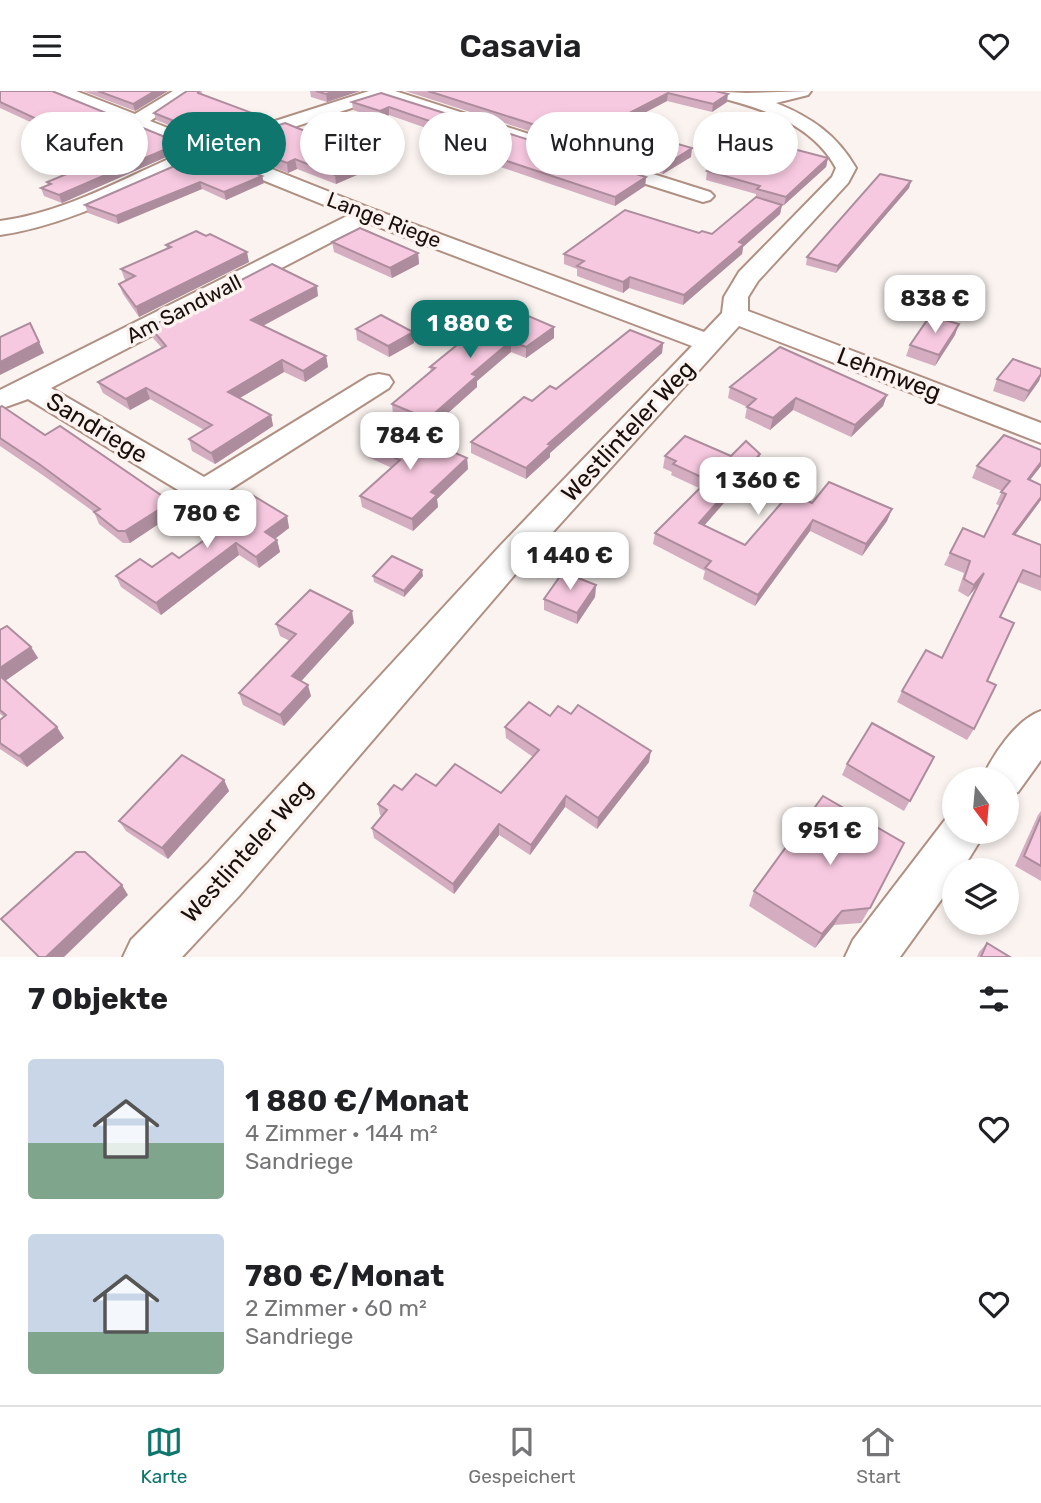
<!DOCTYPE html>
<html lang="de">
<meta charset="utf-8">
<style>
body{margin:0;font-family:Rubik,sans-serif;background:#f2f2f2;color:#202124;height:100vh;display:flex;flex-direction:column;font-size:26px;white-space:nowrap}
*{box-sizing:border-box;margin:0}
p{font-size:23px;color:#757577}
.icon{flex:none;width:38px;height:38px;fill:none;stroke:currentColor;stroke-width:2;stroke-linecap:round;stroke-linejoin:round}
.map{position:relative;height:866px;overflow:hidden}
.panel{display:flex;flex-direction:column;background:#fff;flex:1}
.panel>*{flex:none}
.guide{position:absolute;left:21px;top:21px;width:999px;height:63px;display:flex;gap:14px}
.needle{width:46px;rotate:164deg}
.fabs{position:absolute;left:942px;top:676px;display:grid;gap:14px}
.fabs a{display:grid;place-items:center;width:77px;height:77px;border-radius:50%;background:#fff;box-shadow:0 4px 10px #0003;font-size:35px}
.price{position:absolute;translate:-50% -60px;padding:0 16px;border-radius:14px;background:#fff;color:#222;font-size:23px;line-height:46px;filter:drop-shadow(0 2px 4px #0008)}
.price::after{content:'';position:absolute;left:50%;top:42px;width:21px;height:16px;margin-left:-10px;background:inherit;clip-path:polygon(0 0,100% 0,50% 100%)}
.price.current{background:#0f766e;color:#fff}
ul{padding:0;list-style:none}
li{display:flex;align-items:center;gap:21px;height:175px;padding:0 28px}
li span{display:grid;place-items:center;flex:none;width:196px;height:140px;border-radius:7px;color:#555}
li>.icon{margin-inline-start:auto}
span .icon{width:84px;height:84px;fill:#fffc;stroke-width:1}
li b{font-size:30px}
h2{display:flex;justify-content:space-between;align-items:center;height:84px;padding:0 28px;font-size:30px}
.pill{padding:0 24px;border-radius:32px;background:#fff;box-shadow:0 4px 10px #0003;font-size:24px;line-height:63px}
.pill.current{background:#0f766e;color:#fff}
header{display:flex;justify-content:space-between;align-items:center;height:91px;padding:0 28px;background:#fff;font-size:32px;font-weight:600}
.dock{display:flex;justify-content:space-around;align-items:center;height:98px;border-top:2px solid #e0e0e0;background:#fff;font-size:19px;color:#757577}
.dock a{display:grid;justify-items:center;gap:4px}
.dock .current{color:#0f766e}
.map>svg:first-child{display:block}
</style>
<header><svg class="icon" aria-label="menu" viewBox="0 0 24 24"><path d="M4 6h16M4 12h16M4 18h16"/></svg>Casavia<svg class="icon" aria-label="heart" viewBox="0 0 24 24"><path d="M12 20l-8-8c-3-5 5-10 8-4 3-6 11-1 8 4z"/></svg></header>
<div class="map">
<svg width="1041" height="866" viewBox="0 0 1041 866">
<rect width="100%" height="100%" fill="#faf3f0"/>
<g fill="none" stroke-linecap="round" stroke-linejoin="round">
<g stroke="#b09083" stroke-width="4">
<g id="minor">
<path d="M52,0H76L135,23L173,0H194L150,30L206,52L369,0H395L538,46L541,50L538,54H524L382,7L224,59L375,119L704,241L722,222L724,206L739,181L832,86L836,77C811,31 758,16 710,4L707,0L746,2L811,0L808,4L776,12C811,26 837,44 856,77L848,92L758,190L748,206V220L1041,332V352L739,235L523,474L239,805L182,866H123L131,849L207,773L499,456L692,255L368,132L51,297L204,386L369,285L379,283L389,285L393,291L389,297L215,408L204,411L193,408L28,308L0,318V299L349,124L206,66C138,95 75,133 0,144V130C68,121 127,85 189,59L55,4Z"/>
<polygon points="602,67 710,101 714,105 710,109 703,111 595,77 592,73 595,69"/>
<path d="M1041,620V669L1018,701L1006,706V688H982C993,663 1016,629 1041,620Z"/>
<polygon points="954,723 954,740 986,740 962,779 954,779 954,791 900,866 845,866 853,849 948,725"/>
</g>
</g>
<use href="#minor" fill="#fff" fill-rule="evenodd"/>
</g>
<g fill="#d4adc1">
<polygon points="0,0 180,52 182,59 62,112 44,105 41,97 48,94 47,91 75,80 71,72 97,61 91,59 0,17"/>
<polygon points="83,0 168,0 135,20"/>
<polygon points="187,0 202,0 201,4 260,25 261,32 206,49 156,29 154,22"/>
<polygon points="310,0 360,0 327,11 311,6"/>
<polygon points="405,0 715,0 727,11 712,21 667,10 618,36 691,66 663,83"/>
<polygon points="381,2 646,86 645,95 615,115 439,55 438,47 446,44 389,24 381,28 353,19 352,11"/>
<polygon points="230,50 373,77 336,93 297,78 288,82 232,59"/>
<polygon points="204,62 262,85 264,92 226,109 202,98 118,133 88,122 85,114"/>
<polygon points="828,67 826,76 784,114 782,114 780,123 743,156 742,163 683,214 629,197 623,202 577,185 577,178 564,173 564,163 699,142 712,143 756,107 756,103 706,89 707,80"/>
<polygon points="911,90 909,97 836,182 806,174 807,166"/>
<polygon points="332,151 418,162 419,173 392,187 334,161"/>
<polygon points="166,154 249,171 139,226 123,203 119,193 126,190 125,189 121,178 167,158"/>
<polygon points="318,205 263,235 326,265 328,276 305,291 284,281 240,307 271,324 273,335 215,373 192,360 189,348 204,339 150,308 130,319 103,302 98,291 162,257 153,247 150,236"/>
<polygon points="505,215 554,247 526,267 511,261 477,290 477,296 429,339 393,324 392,313 431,281 430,276"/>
<polygon points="356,238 414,252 389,266 357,249"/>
<polygon points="955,244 935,275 906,265 910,254"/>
<polygon points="663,252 662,262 550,362 550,366 526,388 471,362 471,351 532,310 556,298"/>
<polygon points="1041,278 1041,285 1039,290 1024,311 993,300 997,288"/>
<polygon points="730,296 887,304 883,315 851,346 793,319 770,339 745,327 747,316 728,307"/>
<polygon points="0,316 45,344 171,411 175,422 130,452 123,452 99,433 94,421 44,385 0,355"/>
<polygon points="366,354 467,367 468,378 437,408 438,416 413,440 362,416 360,405 392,377 368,366"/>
<polygon points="1041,359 1041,375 1030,389 1041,394 1041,409 1015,444 1041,454 1041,500 1018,491 1000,526 987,590 974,638 967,649 897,611 902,600 942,567 978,494 968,506 958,500 964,482 944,474 950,462 984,446 1000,415 996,413 1002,400 972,387 977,375"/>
<polygon points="760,363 757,374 704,434 745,454 812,412 892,418 887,430 862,465 810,440 755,515 703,488 705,480 653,453 655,442 699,397 671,384 672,381 663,377 665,365 731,365"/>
<polygon points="287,425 289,437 275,448 277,449 280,461 259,477 239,464 161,524 121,496 116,485 152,476 179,467 222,437 219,428"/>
<polygon points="373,485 423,485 404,506 374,491"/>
<polygon points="596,494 595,506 577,533 544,519 544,508"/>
<polygon points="354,532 301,590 311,605 284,635 243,614 239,602 290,550 280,545 276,533"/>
<polygon points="0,539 31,556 38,567 5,590 64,647 27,676 0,658 0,629 4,626 0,623"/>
<polygon points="550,625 649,671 597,738 565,716 530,764 499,744 454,803 374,747 372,737 382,725 380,724 378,713 402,699 436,695 501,702 533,666 506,647 505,636"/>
<polygon points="934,666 904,720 842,684 847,673"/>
<polygon points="224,689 229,700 168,768 126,740 119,730"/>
<polygon points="1041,720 1041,790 1015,775 1038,724"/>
<polygon points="754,800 870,817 861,832 834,834 815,857 749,815"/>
<polygon points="987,852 1010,866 977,866 979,861"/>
</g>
<g fill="#ad8d9d">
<polygon points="155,0 168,0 135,20 133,13"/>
<polygon points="335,0 360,0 327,11 326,3"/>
<polygon points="668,2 667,10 608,41 608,33"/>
<polygon points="728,3 727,11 712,21 713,13"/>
<polygon points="389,16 389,24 381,28 380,20"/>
<polygon points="260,25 261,32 206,49 204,42"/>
<polygon points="180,52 182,59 62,112 59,104"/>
<polygon points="692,57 691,66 663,83 664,75"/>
<polygon points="372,67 373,77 336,93 335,84"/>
<polygon points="828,67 826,76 784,114 786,106"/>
<polygon points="295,68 297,78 288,82 287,72"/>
<polygon points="262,85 264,92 226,109 224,101"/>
<polygon points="646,86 645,95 615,115 615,106"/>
<polygon points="911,90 909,97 836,182 838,175"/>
<polygon points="200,91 202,98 118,133 116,125"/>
<polygon points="782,114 780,123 743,156 742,163 683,214 684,204 739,151"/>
<polygon points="247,161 249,171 139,226 136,216"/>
<polygon points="418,162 419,173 392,187 390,177"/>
<polygon points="630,186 629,197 623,202 623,191"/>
<polygon points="317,195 318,205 253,240 251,229"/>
<polygon points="959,233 955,244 935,275 939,264"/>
<polygon points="554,236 554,247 526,267 526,256"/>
<polygon points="413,241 414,252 389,266 388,255"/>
<polygon points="511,250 511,261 477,290 477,296 429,339 428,328 472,283"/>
<polygon points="39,251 44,262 0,284 0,271"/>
<polygon points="663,252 662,262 550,362 550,366 526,388 526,377 548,353"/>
<polygon points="326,265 328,276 305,291 303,280"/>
<polygon points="282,269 284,281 231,312 228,301"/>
<polygon points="1041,283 1039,290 1024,311 1029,300"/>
<polygon points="146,297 150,308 130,319 126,308"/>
<polygon points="887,304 883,315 851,346 855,334"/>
<polygon points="796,307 793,319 770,339 773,327"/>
<polygon points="271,324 273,335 215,373 211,362"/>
<polygon points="760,363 757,374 697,443 699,432"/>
<polygon points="467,367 468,378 437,408 438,416 413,440 412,428 431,401"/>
<polygon points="1041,371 1041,375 1022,399 1028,388"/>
<polygon points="1041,406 1041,409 1007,455 1013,443"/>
<polygon points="171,411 175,422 130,452 125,440"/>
<polygon points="892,418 887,430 862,465 866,453"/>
<polygon points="287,425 289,437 268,453 265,441"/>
<polygon points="813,429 810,440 755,515 758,504"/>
<polygon points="277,449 280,461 259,477 256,466"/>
<polygon points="236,452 239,464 161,524 156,512"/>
<polygon points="422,479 423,485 404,506 404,500"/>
<polygon points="984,482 978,494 968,506 974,494"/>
<polygon points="596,494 595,506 577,533 577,522"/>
<polygon points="352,520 354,532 295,597 292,585"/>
<polygon points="31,556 38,567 2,592 0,589 0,577"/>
<polygon points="308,594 311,605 284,635 280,624"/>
<polygon points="57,636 64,647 27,676 19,665"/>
<polygon points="651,660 649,671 597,738 598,727"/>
<polygon points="224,689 229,700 168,768 162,757"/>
<polygon points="566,705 565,716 530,764 531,754"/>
<polygon points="499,733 499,744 454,803 453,793"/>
<polygon points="122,794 128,804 64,866 46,866"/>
<polygon points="842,820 834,834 815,857 822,843"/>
</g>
<g fill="#f7c9e0" stroke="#ad8d9d" stroke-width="2">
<polygon points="0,0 52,0 180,52 59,104 41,97 51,93 47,91 84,76 71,72 107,56 88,52 0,11"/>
<polygon points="98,0 155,0 133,13"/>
<polygon points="187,0 199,0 198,2 260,25 204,42 154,22"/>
<polygon points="316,0 335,0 326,3"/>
<polygon points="428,0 715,0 728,3 713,13 668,2 608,33 692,57 664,75"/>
<polygon points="381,2 646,86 615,106 438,47 456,39 389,16 380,20 352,11"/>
<polygon points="285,32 372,67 335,84 295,68 287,72 230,50"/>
<polygon points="755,48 828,67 786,106 757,98 760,95 707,80"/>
<polygon points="204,62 262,85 224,101 200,91 116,125 85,114"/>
<polygon points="880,83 911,90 838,175 807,166"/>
<polygon points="756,106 782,114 739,151 744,153 684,204 630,186 623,191 577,175 584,170 564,163 625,119 699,142 702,140 712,143"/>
<polygon points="360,137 418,162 390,177 332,151"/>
<polygon points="196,140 206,145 210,143 247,161 136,216 119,193 135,185 121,178 171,156 166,154"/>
<polygon points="272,173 317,195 251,229 326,265 303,280 282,269 228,301 271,324 211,362 189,348 212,334 146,297 126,308 98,291 166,255 150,236"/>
<polygon points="505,215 554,236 526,256 511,250 472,283 477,285 428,328 392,313 435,277 430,276"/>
<polygon points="381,224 413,241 388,255 356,238"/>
<polygon points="930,225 959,233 939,264 910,254"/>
<polygon points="30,232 39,251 0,271 0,246"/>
<polygon points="630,239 663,252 548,353 551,354 526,377 471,351 524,306 532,310 550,295 556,298"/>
<polygon points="780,256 887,304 855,334 796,307 773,327 747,316 756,308 730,296"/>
<polygon points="1013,268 1041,278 1041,283 1029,300 997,288"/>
<polygon points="2,315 45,344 60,335 171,411 125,440 118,440 94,421 100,418 39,373 0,347 0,316"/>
<polygon points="391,334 467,367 431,401 437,404 412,428 360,405 400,369 366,354"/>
<polygon points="1004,344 1041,359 1041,371 1028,388 1041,394 1041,406 1013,443 1041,454 1041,486 1023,479 1000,526 1014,532 987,590 996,594 974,638 902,600 926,559 942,567 984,482 974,494 964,488 970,470 950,462 963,437 984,446 1006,403 1001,401 1010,390 977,375"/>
<polygon points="685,345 731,365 746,350 760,363 699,432 745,454 790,402 812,412 829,391 892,418 866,453 813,429 758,504 705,477 711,470 655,442 708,389 673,373 676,370 665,365"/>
<polygon points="252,404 287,425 265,441 277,449 256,466 236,452 156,512 116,485 140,468 152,476 172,462 179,467 227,433 219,428"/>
<polygon points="392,465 422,479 404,500 373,485"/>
<polygon points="563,481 596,494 577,522 544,508"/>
<polygon points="310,499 352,520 292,585 308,594 280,624 239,602 296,543 276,533"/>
<polygon points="7,535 31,556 0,577 0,539"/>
<polygon points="0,585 57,636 19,665 0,652 0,629 6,624 0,619"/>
<polygon points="529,611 550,625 558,615 571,623 578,614 651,660 598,727 566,705 531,754 499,733 453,793 372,737 387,719 378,713 394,694 402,699 416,683 436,695 455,673 501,702 539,659 505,636"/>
<polygon points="872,632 934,666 910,710 847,673"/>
<polygon points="182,664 224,689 162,757 119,730"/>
<polygon points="823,705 904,752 870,817 842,820 822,843 754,800"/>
<polygon points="1041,725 1041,775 1024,765"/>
<polygon points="76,761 85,761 122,794 46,866 39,866 1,828"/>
<polygon points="987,852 1010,866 981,866"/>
</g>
<g text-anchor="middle" stroke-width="7" stroke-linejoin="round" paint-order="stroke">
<g font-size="21" fill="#1b0f0b" stroke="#faf3f0">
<text transform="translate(384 129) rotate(21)" y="7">Lange Riege</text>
<text transform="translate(184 218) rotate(-27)" y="7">Am Sandwall</text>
</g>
<g font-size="24" fill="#1b0f0b" stroke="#faf3f0">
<text transform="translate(889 283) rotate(21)" y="8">Lehmweg</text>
<text transform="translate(97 337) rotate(31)" y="8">Sandriege</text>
<text transform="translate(628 340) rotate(-47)" y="8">Westlinteler Weg</text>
<text transform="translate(247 760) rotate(-48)" y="8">Westlinteler Weg</text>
</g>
</g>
</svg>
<div class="fabs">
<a><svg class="needle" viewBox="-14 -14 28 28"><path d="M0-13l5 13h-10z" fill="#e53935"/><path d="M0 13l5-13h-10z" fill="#757577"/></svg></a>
<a><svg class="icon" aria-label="layers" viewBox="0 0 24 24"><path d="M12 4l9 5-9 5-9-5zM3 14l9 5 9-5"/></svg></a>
</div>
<b class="price" style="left:935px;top:244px">838 €</b>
<b class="price current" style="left:470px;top:269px">1 880 €</b>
<b class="price" style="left:410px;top:381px">784 €</b>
<b class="price" style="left:758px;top:426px">1 360 €</b>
<b class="price" style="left:207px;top:459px">780 €</b>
<b class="price" style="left:570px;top:501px">1 440 €</b>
<b class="price" style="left:830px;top:776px">951 €</b>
<div class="guide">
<a class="pill">Kaufen</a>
<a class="pill current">Mieten</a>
<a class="pill">Filter</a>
<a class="pill">Neu</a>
<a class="pill">Wohnung</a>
<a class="pill">Haus</a>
</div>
</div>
<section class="panel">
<h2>7 Objekte<svg class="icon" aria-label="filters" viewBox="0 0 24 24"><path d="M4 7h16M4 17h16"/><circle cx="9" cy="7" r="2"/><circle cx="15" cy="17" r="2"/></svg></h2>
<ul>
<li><span style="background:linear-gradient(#c9d6e8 60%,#7fa58c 0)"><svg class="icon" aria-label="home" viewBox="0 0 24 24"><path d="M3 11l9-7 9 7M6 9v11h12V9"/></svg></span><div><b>1 880 €/Monat</b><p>4 Zimmer · 144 m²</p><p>Sandriege</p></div><svg class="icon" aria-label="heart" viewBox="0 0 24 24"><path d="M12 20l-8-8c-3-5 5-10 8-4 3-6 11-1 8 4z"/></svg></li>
<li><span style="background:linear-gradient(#c9d6e8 70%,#7fa58c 0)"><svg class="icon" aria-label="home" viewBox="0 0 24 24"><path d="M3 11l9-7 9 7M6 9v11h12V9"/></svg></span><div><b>780 €/Monat</b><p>2 Zimmer · 60 m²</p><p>Sandriege</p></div><svg class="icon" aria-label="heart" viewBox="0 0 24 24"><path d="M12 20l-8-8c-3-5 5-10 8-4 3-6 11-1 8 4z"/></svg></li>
</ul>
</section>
<nav class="dock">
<a class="current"><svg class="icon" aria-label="map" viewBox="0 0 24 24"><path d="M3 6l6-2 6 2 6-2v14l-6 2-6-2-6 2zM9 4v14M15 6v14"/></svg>Karte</a>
<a><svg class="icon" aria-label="saved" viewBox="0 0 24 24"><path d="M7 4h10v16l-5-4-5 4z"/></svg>Gespeichert</a>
<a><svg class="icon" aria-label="home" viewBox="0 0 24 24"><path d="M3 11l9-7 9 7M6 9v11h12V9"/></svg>Start</a>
</nav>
